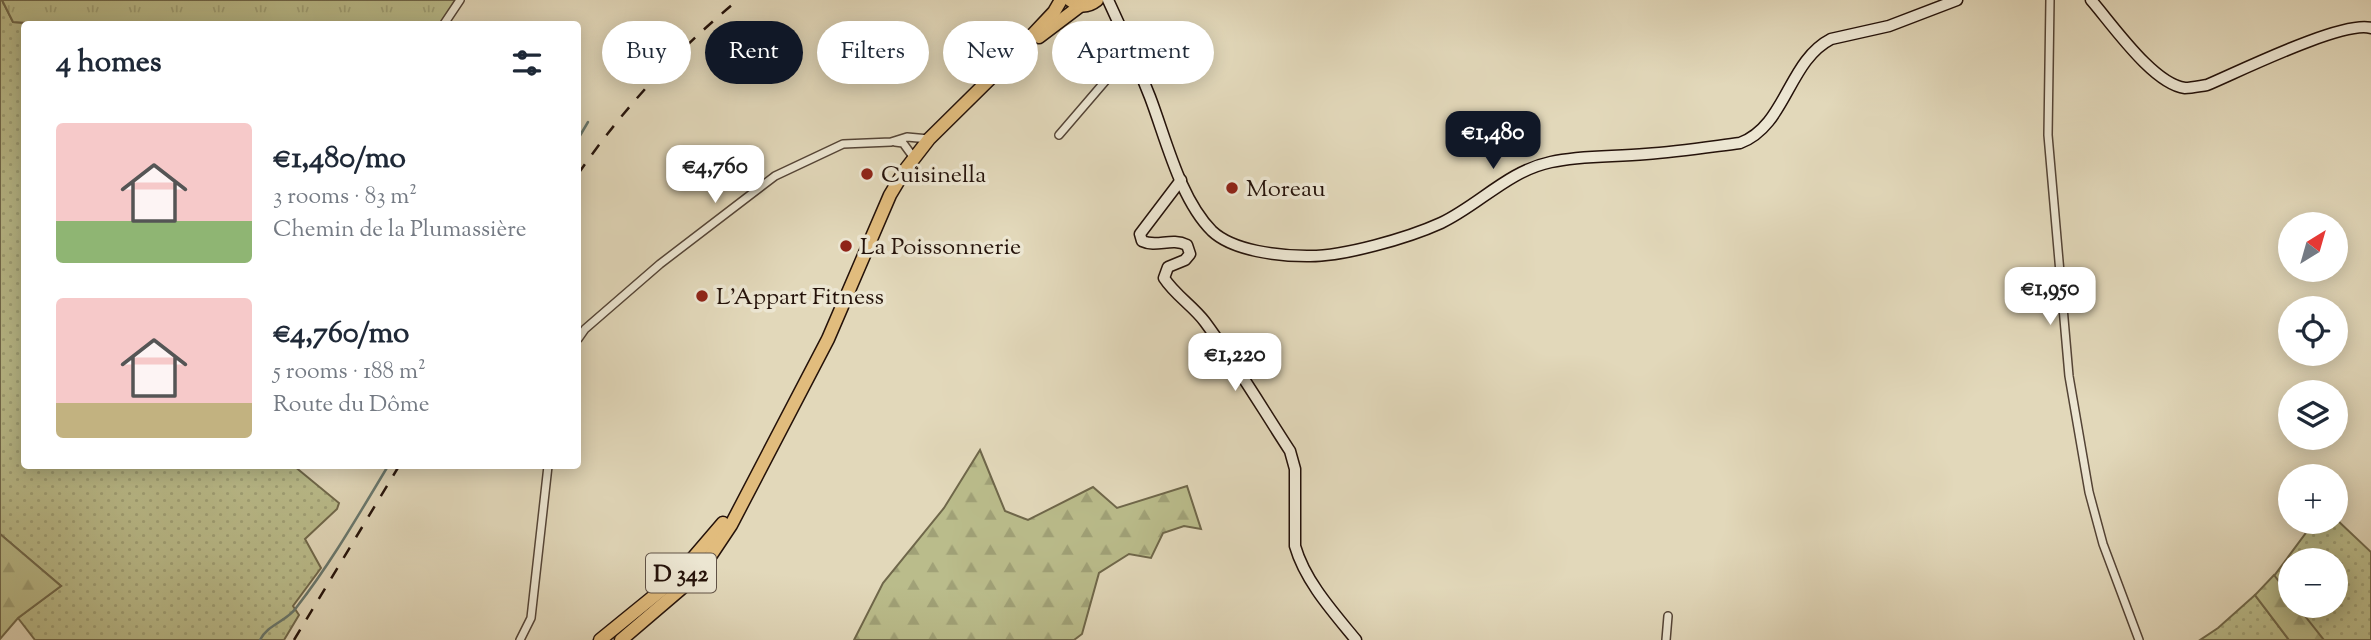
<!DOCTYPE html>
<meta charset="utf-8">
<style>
body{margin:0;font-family:"Sorts Mill Goudy",serif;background:#f2f2f3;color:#1f2937;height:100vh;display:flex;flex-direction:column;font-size:26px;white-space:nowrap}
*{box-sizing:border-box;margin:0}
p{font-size:23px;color:#747a83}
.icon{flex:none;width:38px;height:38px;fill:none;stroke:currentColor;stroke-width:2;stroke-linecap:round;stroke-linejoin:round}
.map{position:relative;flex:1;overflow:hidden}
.drawer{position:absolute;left:21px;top:21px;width:560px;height:448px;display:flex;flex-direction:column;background:#fff;border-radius:7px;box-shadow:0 4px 18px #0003}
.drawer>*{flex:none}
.guide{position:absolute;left:602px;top:21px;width:665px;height:63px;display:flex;gap:14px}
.needle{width:46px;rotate:37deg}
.tools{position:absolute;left:2278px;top:212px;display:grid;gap:14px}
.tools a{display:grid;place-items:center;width:70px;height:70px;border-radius:50%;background:#fff;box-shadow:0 4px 18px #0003;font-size:35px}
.price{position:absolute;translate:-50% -60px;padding:0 16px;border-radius:14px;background:#fff;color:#222;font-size:23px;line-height:46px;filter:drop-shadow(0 2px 4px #0008)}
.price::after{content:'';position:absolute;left:50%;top:42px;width:21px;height:16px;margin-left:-10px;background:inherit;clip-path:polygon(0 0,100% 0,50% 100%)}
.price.current{background:#111827;color:#fff}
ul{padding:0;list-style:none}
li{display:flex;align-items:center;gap:21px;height:175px;padding:0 35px}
li span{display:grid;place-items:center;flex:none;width:196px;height:140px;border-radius:7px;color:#555}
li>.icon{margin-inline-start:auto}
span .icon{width:84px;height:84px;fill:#fffc;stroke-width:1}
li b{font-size:30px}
h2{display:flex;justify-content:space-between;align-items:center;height:84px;padding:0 35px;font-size:30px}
.chip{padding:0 24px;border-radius:32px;background:#fff;box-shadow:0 4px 18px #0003;font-size:24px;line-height:63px}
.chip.current{background:#111827;color:#fff}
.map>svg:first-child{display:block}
</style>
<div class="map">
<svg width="2371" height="640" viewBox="0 0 2371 640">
<defs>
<pattern id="grass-dots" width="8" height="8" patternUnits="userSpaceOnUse" patternTransform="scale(1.75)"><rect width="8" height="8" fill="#babc8b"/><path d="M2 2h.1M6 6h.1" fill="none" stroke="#a0a177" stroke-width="1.8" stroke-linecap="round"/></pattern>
<pattern id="forest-firs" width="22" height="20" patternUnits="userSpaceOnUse" patternTransform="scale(1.75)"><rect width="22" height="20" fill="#babc8b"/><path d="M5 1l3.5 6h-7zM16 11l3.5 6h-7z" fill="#a0a177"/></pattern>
<pattern id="park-tufts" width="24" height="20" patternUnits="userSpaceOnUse" patternTransform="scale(1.75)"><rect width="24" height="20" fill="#babc8b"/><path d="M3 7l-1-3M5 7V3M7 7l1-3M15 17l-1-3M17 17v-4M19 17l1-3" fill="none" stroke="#a0a177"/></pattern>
</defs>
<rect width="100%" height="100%" fill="#e2d8ba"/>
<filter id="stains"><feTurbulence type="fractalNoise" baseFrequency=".00286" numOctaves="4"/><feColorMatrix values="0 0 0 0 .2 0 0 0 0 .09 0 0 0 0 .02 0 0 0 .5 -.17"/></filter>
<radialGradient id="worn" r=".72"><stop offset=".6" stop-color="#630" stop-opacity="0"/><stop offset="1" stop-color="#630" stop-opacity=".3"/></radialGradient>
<g fill="url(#grass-dots)" stroke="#6f674a" stroke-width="2">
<polygon points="0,0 2,0 13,22 42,24 24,24 24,466 294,466 339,503 337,509 305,539 321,568 293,606 299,615 284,640 35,640 18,618 61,586 0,534"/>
<polygon points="2336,519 2371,552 2371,640 2322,640 2297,606 2336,606 2336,560 2291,560 2291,598 2274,576 2314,522 2336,522"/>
<polygon points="2255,595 2289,640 2200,640 2218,628"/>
</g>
<g fill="url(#forest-firs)" stroke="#6f674a" stroke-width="2">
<polygon points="980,450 1005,511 1028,520 1093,487 1117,508 1187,486 1201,529 1184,526 1163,533 1151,558 1129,554 1099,573 1082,634 1074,640 854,640 883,583 944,508"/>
<polygon points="0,534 61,586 18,618 0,639"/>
<polygon points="2274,575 2291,597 2291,606 2297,606 2324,640 2289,640 2255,595"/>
</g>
<polygon fill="url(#park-tufts)" stroke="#6f674a" stroke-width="2" points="2,0 460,0 444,24 42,24 13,22"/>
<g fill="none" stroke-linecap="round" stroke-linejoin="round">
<g stroke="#68776d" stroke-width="2.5">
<polyline points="578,139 588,122"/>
<path d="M260,640C267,625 287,621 296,608C331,563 359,514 388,466"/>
</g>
<g stroke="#544436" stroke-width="10">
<g id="street">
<polyline points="2050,0 2048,135 2069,376 2089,492 2103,544 2139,640"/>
<polyline points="444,24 460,0"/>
<polyline points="1059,135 1132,50"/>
<polyline points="895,142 903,143 914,158"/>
<polyline points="578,339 585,329 660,264 775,176 843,144 891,142 907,137 929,139"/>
<polyline points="520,640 531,618 548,466"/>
<polyline points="1666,640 1668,616"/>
</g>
</g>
<g stroke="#24120a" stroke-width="13">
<g id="secondary">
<path d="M1108,0C1123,32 1137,64 1150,97C1166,139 1180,199 1212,231C1233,251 1279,256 1307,256C1342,257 1408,238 1441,223C1479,205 1508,171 1551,162C1582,155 1614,157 1646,154C1677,152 1709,147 1740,143C1786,126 1788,61 1831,39L1889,26L1957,0"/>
<path d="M2091,0C2112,24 2153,84 2185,88C2192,88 2200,86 2207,85C2238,72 2343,20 2371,28"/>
<path d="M1181,180L1140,234L1142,241C1157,248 1171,237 1187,245L1190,254L1185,260L1168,267L1164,278C1175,295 1193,306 1205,322C1236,364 1262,408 1290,451L1295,469V546C1305,581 1333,612 1356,640"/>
</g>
</g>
<g stroke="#24120a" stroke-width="15">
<g id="primary">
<path d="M1070,0C1079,7 1088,7 1097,0"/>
<polyline points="1039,37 1080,6"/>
<polyline points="600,640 675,579 723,523"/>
<polyline points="621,640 683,587 711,555 731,525 828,339 890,195 905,170 929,139 1006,63 1054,12 1061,0"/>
</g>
</g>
<use href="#street" stroke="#ece6d2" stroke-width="7"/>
<use href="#secondary" stroke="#ece6d2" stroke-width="10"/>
<use href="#primary" stroke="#e1bc7d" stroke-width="12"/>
<g stroke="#24120a" stroke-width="2.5" stroke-dasharray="12 12" stroke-linecap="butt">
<path d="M578,174C623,109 677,50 738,0"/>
<polyline points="294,640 399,466"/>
</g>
</g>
<g fill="#8f2418" stroke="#ece6d2" stroke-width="2.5">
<circle cx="867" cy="174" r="7"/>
<circle cx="1232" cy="188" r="7"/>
<circle cx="846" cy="246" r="7"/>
<circle cx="702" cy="296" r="7"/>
</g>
<g text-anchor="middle" stroke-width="7" stroke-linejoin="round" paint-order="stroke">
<rect fill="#ece6d2" stroke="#605246" stroke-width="2" x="646" y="553.5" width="70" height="39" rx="5"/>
<g font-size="23" font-weight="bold" fill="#24120a">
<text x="681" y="581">D 342</text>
</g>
<g font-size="24" fill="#24120a" stroke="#ece6d2" text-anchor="start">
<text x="881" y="182">Cuisinella</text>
<text x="1246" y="196">Moreau</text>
<text x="860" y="254">La Poissonnerie</text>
<text x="716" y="304">L'Appart Fitness</text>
</g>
</g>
<rect width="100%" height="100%" filter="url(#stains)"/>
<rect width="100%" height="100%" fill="url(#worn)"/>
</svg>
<div class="tools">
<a><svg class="needle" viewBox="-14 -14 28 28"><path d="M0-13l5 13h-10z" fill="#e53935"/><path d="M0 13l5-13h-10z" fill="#747a83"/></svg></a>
<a><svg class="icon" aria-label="locate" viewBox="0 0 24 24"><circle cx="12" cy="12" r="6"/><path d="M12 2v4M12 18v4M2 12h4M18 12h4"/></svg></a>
<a><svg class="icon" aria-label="layers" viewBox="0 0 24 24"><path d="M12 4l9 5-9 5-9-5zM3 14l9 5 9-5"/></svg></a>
<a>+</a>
<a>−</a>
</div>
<b class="price current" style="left:1493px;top:171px">€1,480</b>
<b class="price" style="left:715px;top:205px">€4,760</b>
<b class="price" style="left:2050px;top:327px">€1,950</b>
<b class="price" style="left:1235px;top:393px">€1,220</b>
<div class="guide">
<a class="chip">Buy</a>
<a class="chip current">Rent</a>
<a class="chip">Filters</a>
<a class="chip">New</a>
<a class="chip">Apartment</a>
</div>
<section class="drawer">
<h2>4 homes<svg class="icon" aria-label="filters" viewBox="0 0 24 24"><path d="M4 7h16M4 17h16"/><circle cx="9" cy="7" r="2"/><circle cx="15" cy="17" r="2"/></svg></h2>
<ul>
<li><span style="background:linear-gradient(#f6c9c9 70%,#8fb573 0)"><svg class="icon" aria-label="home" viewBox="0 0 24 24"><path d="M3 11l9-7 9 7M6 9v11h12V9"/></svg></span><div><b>€1,480/mo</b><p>3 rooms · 83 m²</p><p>Chemin de la Plumassière</p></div></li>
<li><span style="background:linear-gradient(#f6c9c9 75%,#c2b280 0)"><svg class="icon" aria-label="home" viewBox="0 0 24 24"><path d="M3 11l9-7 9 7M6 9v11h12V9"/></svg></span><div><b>€4,760/mo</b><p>5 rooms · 188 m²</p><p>Route du Dôme</p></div></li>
</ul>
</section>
</div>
